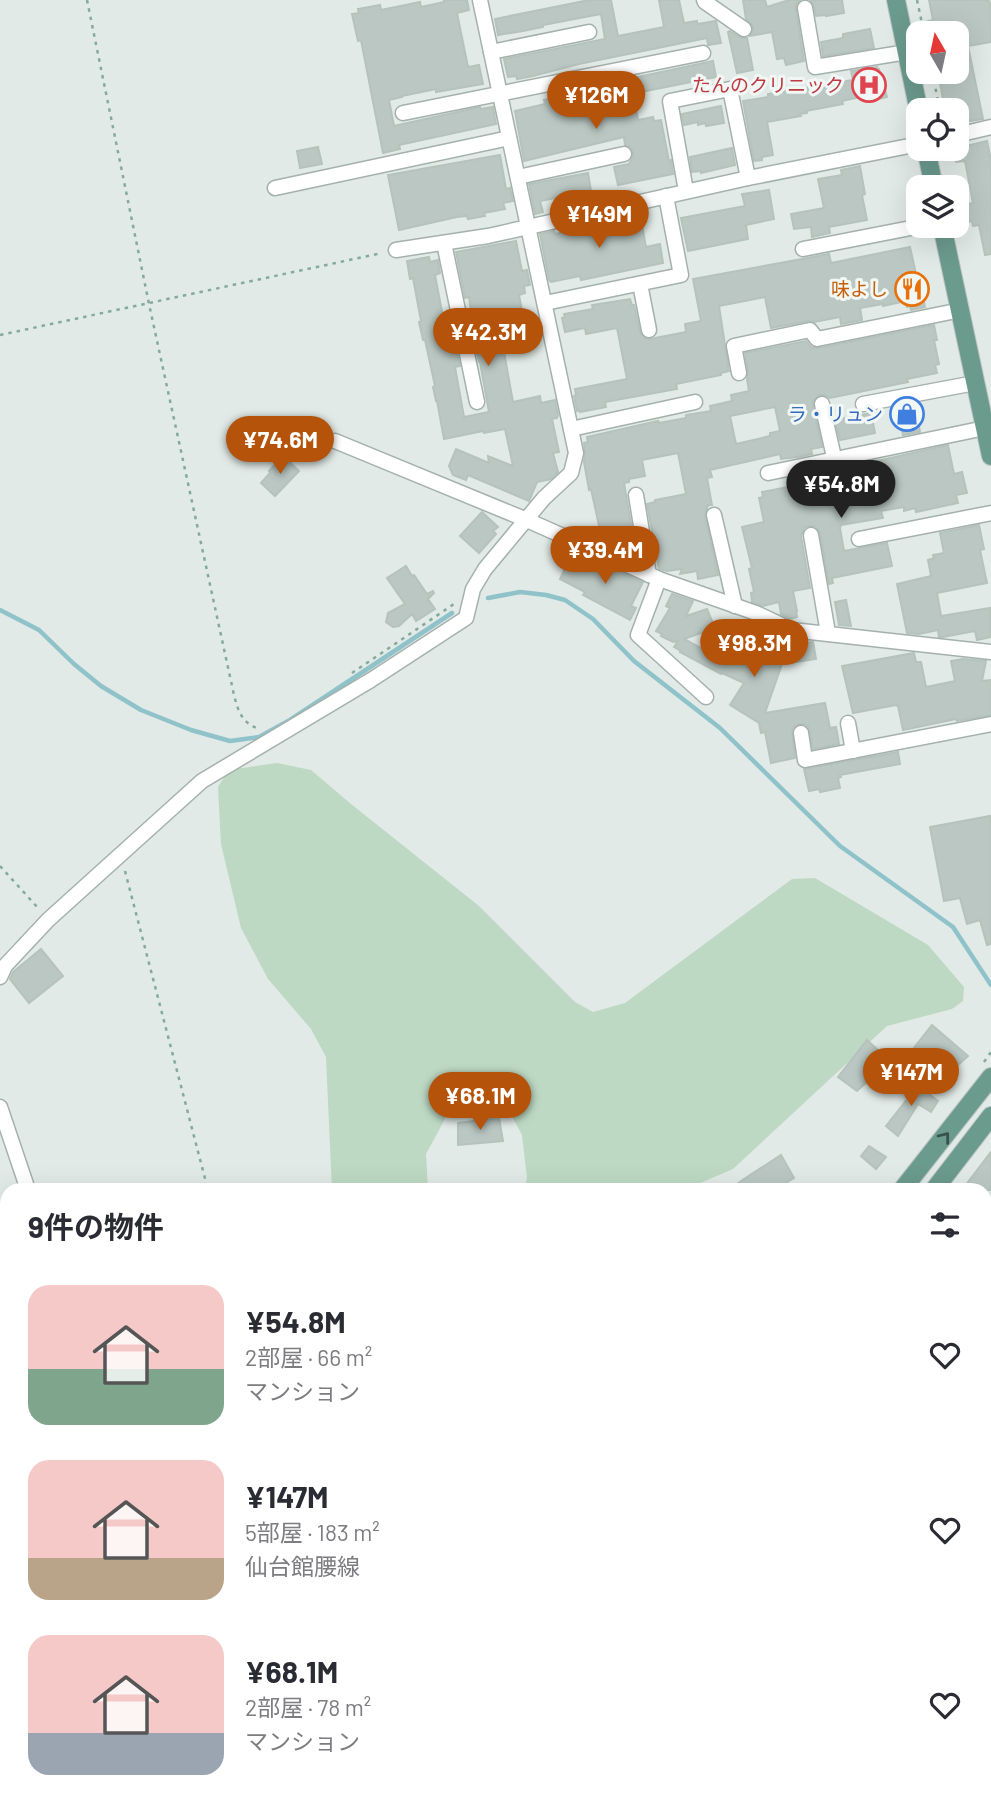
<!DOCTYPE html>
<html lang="ja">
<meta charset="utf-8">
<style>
body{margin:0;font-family:Barlow,"Noto Sans JP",sans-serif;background:#f7f7f7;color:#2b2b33;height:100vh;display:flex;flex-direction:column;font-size:26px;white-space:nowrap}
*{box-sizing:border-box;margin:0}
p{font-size:23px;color:#7c7c81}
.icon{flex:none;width:38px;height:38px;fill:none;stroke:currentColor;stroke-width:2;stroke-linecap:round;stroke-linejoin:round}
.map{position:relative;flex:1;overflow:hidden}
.sheet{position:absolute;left:0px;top:1183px;width:992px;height:623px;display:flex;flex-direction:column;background:#fff;border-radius:21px 21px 0 0;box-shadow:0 7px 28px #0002}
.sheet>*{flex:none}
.needle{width:46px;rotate:351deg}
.fabs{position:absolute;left:906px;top:21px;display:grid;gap:14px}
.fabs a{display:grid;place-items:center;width:63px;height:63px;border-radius:14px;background:#fff;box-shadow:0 7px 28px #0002;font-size:35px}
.price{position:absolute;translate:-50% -60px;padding:0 16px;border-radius:24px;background:#b45309;color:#fff;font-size:23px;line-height:46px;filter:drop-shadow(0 2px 4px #0008)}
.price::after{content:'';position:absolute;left:50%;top:42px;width:21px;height:16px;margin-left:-10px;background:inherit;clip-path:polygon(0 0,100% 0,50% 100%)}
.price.selected{background:#222;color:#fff}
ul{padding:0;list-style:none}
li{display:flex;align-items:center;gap:21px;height:175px;padding:0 28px}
li span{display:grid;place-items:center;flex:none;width:196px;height:140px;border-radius:21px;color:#555}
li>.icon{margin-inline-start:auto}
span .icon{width:84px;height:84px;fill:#fffc;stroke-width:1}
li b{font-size:30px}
h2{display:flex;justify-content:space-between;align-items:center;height:84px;padding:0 28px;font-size:30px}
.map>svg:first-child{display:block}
</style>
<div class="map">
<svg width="991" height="1806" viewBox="0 0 991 1806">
<rect width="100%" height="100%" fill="#e1eae6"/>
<polygon fill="#d0dad5" points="209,1799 392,1799 387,1806 215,1806"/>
<g fill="#bdd9c3">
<polygon points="277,763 311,770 351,804 479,906 575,1002 593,1012 625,1003 792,879 815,878 928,945 964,987 963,1001 952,1009 887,1026 733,1169 684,1190 524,1190 527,1178 522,1135 508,1109 471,1105 446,1117 426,1154 428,1190 332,1190 326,1057 311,1029 268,979 241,928 221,844 218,787 229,770"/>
<polygon points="7,1262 7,1754 0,1753 0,1264"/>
<polygon points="789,1799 878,1799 869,1803 867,1806 789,1806"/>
<polygon points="903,1799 955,1799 956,1806 915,1806"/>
</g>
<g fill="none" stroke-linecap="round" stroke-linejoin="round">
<g stroke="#8fc2c9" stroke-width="4.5">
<polyline points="488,598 520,592 546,595 565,600 593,619 634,661 720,728 840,846 953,927 991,985"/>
<polyline points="0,610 39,630 74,664 101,686 141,710 191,730 230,741 259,737 290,720 452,613"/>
</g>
</g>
<g fill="#bac7c2" stroke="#b5c3bc" stroke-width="2" fill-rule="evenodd">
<polygon points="444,0 467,0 469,10 457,13 468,67 479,65 483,84 436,92 436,89 402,96 402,97 389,100 394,126 480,107 481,109 493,107 496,124 399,145 400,149 383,153 361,40 358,41 352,14 359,13 358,9 380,5 381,10 420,2 421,7 444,2"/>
<polygon points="589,0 611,0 618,36 664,27 659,0 679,0 684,23 697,21 697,24 716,21 721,43 708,45 707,38 579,64 533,76 517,79 516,76 508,77 504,59 605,39 601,14 543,25 543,27 523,31 498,35 495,19"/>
<polygon points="743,0 765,0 767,7 789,0 800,0 796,4 796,10 804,61 786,65 784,58 777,59 772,32 750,36 753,30 753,26 746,19"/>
<polygon points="810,0 842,0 844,13 826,16 826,15 816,16 814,6"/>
<polygon points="929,0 989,0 991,8 991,42 968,46 983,119 957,123 957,110 945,110 938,72 957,72 957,33 931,33 928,21 933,20"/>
<polygon points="870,29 874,48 823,56 821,42 843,38 843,34"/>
<polygon points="730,31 739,37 747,38 753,70 737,73 728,32"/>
<polygon points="713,61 716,77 636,93 633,78"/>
<polygon points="877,67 878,69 879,69 887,97 870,101 869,95 842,101 843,104 806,111 807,113 800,114 801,116 767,122 773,155 762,157 762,160 754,161 743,101 768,97 768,94 853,80 851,71"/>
<polygon points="631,85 638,120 653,117 654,121 661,120 669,161 671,160 673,174 618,185 614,167 629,164 633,156 633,151 631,147 625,145 624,137 524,161 515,111 545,104 544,100 565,95 566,101 612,91 611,89"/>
<polygon points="721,106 724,123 706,126 705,123 698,125 698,122 684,125 682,114"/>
<polygon points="987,141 991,160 991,254 985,255 979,225 973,226 972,221 967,222 964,205 973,203 965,161 956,162 954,149"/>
<polygon points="318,147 322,164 300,168 297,151"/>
<polygon points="732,148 735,165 701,173 701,171 692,172 690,157"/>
<polygon points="500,155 506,189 510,188 513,201 503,203 505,209 484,213 485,216 468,219 467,216 457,217 399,230 388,175"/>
<polygon points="860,166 865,194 862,195 867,220 829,227 830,233 812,237 811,227 794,229 791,214 824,208 818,179 842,175 841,170"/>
<polygon points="588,173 591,191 540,201 543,212 535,214 529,184"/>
<polygon points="769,190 774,219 746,225 748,239 688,251 681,218 745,206 742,194"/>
<polygon points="640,214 646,247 660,244 663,263 581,280 580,276 551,282 549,280 540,234 554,231 555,234 586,228 611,223 610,220"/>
<polygon points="516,241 522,271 527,270 530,285 524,286 525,293 519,295 529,348 504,352 513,402 540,396 541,403 555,400 558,415 557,418 552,419 559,452 553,453 558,472 551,479 537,482 529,501 468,475 466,480 453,475 449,466 456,449 489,463 488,456 513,466 505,429 484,433 483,431 444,439 437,401 436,401 433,387 435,386 425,340 423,340 419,322 421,321 413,278 410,279 407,261 429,257 430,262 438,260 440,273 435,275 443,317 446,317 452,346 455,346 460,366 455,367 464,417 489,412 480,362 479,362 474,342 476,342 469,297 465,298 456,252"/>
<polygon points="910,247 916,274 918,274 925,307 911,310 910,306 907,307 906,301 883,306 883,304 860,308 862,320 841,324 840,317 814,322 808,321 771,328 765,297 719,306 729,371 721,373 721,375 676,384 677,389 605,402 606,407 580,412 579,410 577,411 574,396 576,395 575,389 627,379 617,328 586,334 585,328 565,332 562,318 565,317 564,314 593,309 592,305 630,299 632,305 634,305 640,332 646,339 650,339 686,332 685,324 701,321 693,279 829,254 831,263"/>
<path d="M934,325L937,340H934L939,364L935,365L937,373L907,379L908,382L830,398L825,395H819L813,401V405L822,447L811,449L812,454L798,457L781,459L780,454L710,470L712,477L707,478L712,505H708L705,516L718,575L698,579L697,571L680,574L682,569L667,571L659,569L647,504L655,502V500L686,494L678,453L642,460L645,476L629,479V482L624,483L634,542L609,546L603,544L591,489L589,490L584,462L585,452L584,443L588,442L587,437L658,421L659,423L686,418V415L711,411L710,406L732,401L731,395L749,391L747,379L748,371L745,353L806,341L812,348H819ZM775,407L780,431L770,433V436L736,444L730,416Z"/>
<polygon points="915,406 920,432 903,435 898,409"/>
<polygon points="871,413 875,433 840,440 835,420"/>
<polygon points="948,445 954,474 962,472 967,493 956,495 958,503 916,512 915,508 904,511 904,507 881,511 883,518 841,525 840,528 844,551 887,543 892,566 832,578 833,583 829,584 820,533 815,526 809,526 804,528 801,536 810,588 793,591 797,611 796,611 797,617 790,619 781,614 779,602 763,606 752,602 751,593 754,592 749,569 752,568 742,527 764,522 759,498 763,497 762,492 804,484 802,476 827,471 833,490 837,493 843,493 847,491 849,486 846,468"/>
<polygon points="283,456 299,471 275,496 261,483 270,473 269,471"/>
<polygon points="482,512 498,527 493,531 496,534 479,553 460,536"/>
<polygon points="979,525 984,549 980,550 987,583 937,593 941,616 990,608 991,637 977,640 975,631 943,637 939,637 938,630 919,634 907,633 897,584 931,576 928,560 934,558 933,555 944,553 940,533"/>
<polygon points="569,560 591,571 596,561 643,582 631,606 636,608 630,620 583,595 585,592 560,579"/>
<polygon points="406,566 412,576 414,575 427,594 433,591 434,593 428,599 435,609 416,621 412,614 399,626 393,627 386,622 388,613 405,604 387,578"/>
<polygon points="672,594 693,601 686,616 707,609 715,628 684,639 732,665 735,657 739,659 751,632 783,645 801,642 802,644 813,642 816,659 782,664 765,713 825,703 830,728 836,727 839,744 813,749 809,728 805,724 799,724 795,726 792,730 795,758 771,763 765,732 761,733 759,723 730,705 744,683 722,673 721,674 680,652 681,651 674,647 678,641 673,642 661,636 662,634 656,631 670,608 666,606"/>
<polygon points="846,600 851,626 839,625 835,602"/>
<polygon points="914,653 916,662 921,662 926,687 955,681 951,661 963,659 986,661 982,681 991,680 991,715 957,721 956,719 903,730 898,706 896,705 853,713 842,666"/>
<polygon points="898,752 900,764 840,775 841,777 838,778 840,788 820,792 819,789 809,791 804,769"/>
<polygon points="990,816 991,824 991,944 987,945 980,920 967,924 960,898 944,901 930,827"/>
<polygon points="41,949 63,976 29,1003 10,979 13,972"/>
<polygon points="932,1025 968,1056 958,1065 947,1052 920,1082 899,1067"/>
<polygon points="867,1040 890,1061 857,1091 838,1077"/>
<polygon points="915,1083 938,1101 931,1112 918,1104 898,1136 886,1126 908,1098 906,1097"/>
<polygon points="499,1118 503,1141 458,1145 458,1123"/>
<polygon points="869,1146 886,1157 876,1169 861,1156"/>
<polygon points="991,1152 991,1190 962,1190"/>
<polygon points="781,1155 794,1178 774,1190 729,1190 744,1179"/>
</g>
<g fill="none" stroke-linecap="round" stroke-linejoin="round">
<g stroke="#a5b1ac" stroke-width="17">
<g id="minor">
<polyline points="704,0 705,2 744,29"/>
<polyline points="805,8 815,67 907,52"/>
<polyline points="491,52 589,32"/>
<polyline points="403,113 703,53"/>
<polyline points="957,135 991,127"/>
<polyline points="518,177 624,154"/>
<polyline points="275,188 509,138"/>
<polyline points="686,191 670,101 730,89 748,178"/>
<polyline points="444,243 477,402"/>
<polyline points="803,249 921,226"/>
<polyline points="396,250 488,236 748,178 919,144"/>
<polyline points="640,284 649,330"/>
<polyline points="545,303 681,275 666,196"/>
<polyline points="739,373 734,346 810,330 817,339 961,310"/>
<polyline points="822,404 840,484"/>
<polyline points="863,404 975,383"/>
<polyline points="571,429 695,402"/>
<polyline points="335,441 527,520 659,579 756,613 792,630 991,652"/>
<polyline points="768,473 985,428"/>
<polyline points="636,495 649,575"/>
<polyline points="714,515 735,606"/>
<polyline points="811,535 828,633"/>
<polyline points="859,539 991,513"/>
<polyline points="659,579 638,635 706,697"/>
<polyline points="848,723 853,751"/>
<polyline points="801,733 805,760 991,724"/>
<polyline points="0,977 5,966 48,920 202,781 371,680 466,618 473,589 485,569 544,498 571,473 576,453 480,0"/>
<polyline points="0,1107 28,1190"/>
<polyline points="0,1236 7,1231"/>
<polyline points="985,1280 991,1272"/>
<polyline points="985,1339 991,1343"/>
<polyline points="985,1454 991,1458"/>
<polyline points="985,1545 991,1544"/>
<polyline points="776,1799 776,1806"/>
</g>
</g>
<g stroke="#bdc4c2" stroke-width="20">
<g id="major">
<polyline points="896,0 919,112"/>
<polyline points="926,149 934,187"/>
<polyline points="942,226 991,456"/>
<polyline points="902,1190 991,1077"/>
<polyline points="934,1190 991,1116"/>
<polyline points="415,1806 421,1799"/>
<polyline points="441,1806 447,1799"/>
</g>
</g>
<g stroke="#85aa9d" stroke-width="2.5" stroke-dasharray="3.5 5" stroke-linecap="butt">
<path d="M87,0L149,304L234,695C238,711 242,724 260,729"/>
<polyline points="917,0 924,33"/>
<polyline points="932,72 940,110"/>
<polyline points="0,335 382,253"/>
<polyline points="352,673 454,604"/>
<polyline points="0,866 39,909"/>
<polyline points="125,871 208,1190"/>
<polyline points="984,1062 991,1052"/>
</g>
<use href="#minor" stroke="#fff" stroke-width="14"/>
<use href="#major" stroke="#6b9b8d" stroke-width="18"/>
</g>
<defs><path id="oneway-chevron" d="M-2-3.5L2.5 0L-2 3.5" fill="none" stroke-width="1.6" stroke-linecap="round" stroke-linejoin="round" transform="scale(1.75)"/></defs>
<use stroke="#365249" href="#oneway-chevron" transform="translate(945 1137) rotate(-52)"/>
<defs>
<g id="hospital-ring" transform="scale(1.75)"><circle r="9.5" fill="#f1f7f4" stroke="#e0444e" stroke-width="1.5"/><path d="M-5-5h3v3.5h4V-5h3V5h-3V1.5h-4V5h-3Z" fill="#e0444e"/></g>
<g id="restaurant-ring" transform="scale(1.75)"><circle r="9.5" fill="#f1f7f4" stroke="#e8710a" stroke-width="1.5"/><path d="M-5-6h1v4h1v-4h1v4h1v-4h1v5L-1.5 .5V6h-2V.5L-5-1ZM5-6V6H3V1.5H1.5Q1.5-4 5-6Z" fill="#e8710a"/></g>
<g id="shop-ring" transform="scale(1.75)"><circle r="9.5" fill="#f1f7f4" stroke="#3f7fe0" stroke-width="1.5"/><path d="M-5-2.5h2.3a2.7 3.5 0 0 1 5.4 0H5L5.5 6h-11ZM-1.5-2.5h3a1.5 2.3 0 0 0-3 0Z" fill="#3f7fe0"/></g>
</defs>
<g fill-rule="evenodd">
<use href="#hospital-ring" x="869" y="85"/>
<use href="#restaurant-ring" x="912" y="289"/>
<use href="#shop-ring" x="907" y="414"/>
</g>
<g text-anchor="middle" stroke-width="6" stroke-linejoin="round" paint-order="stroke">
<g font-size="19" fill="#be3a42" stroke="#f1f7f4" text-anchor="end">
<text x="844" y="92">たんのクリニック</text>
</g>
<g font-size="19" fill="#c56008" stroke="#f1f7f4" text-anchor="end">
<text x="888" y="296">味よし</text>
</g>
<g font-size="19" fill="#366cbe" stroke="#f1f7f4" text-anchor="end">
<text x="883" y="421">ラ・リュン</text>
</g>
</g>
</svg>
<div class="fabs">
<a><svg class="needle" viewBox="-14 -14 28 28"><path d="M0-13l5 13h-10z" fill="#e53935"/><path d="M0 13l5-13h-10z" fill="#7c7c81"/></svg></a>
<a><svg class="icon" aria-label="locate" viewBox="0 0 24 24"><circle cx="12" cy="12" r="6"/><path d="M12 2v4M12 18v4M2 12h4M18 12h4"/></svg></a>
<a><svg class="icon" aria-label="layers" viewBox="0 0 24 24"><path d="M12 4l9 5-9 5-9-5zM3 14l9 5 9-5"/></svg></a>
</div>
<b class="price" style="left:596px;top:131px">¥126M</b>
<b class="price" style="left:599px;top:250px">¥149M</b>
<b class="price" style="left:488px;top:368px">¥42.3M</b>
<b class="price" style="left:280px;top:476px">¥74.6M</b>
<b class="price selected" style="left:841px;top:520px">¥54.8M</b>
<b class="price" style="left:605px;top:586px">¥39.4M</b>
<b class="price" style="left:754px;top:679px">¥98.3M</b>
<b class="price" style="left:911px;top:1108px">¥147M</b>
<b class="price" style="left:480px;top:1132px">¥68.1M</b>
<section class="sheet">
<h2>9件の物件<svg class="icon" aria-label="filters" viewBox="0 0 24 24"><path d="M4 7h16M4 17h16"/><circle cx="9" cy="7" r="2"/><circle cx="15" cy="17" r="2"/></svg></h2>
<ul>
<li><span style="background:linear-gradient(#f6c9c9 60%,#7fa58c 0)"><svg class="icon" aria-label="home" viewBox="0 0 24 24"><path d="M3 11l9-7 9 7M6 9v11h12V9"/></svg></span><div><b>¥54.8M</b><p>2部屋 · 66 m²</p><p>マンション</p></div><svg class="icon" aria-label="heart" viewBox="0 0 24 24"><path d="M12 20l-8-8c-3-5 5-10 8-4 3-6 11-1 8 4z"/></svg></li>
<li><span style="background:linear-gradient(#f6c9c9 70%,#b9a48a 0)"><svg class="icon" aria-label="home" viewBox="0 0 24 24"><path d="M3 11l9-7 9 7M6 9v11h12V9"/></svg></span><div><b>¥147M</b><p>5部屋 · 183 m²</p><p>仙台館腰線</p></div><svg class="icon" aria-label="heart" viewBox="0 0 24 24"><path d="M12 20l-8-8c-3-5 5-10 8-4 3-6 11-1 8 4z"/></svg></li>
<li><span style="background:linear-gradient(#f6c9c9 70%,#9aa5b1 0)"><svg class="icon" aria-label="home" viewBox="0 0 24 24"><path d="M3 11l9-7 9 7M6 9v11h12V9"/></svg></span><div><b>¥68.1M</b><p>2部屋 · 78 m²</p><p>マンション</p></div><svg class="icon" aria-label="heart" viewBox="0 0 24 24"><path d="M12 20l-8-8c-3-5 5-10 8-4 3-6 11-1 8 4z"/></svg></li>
</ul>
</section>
</div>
